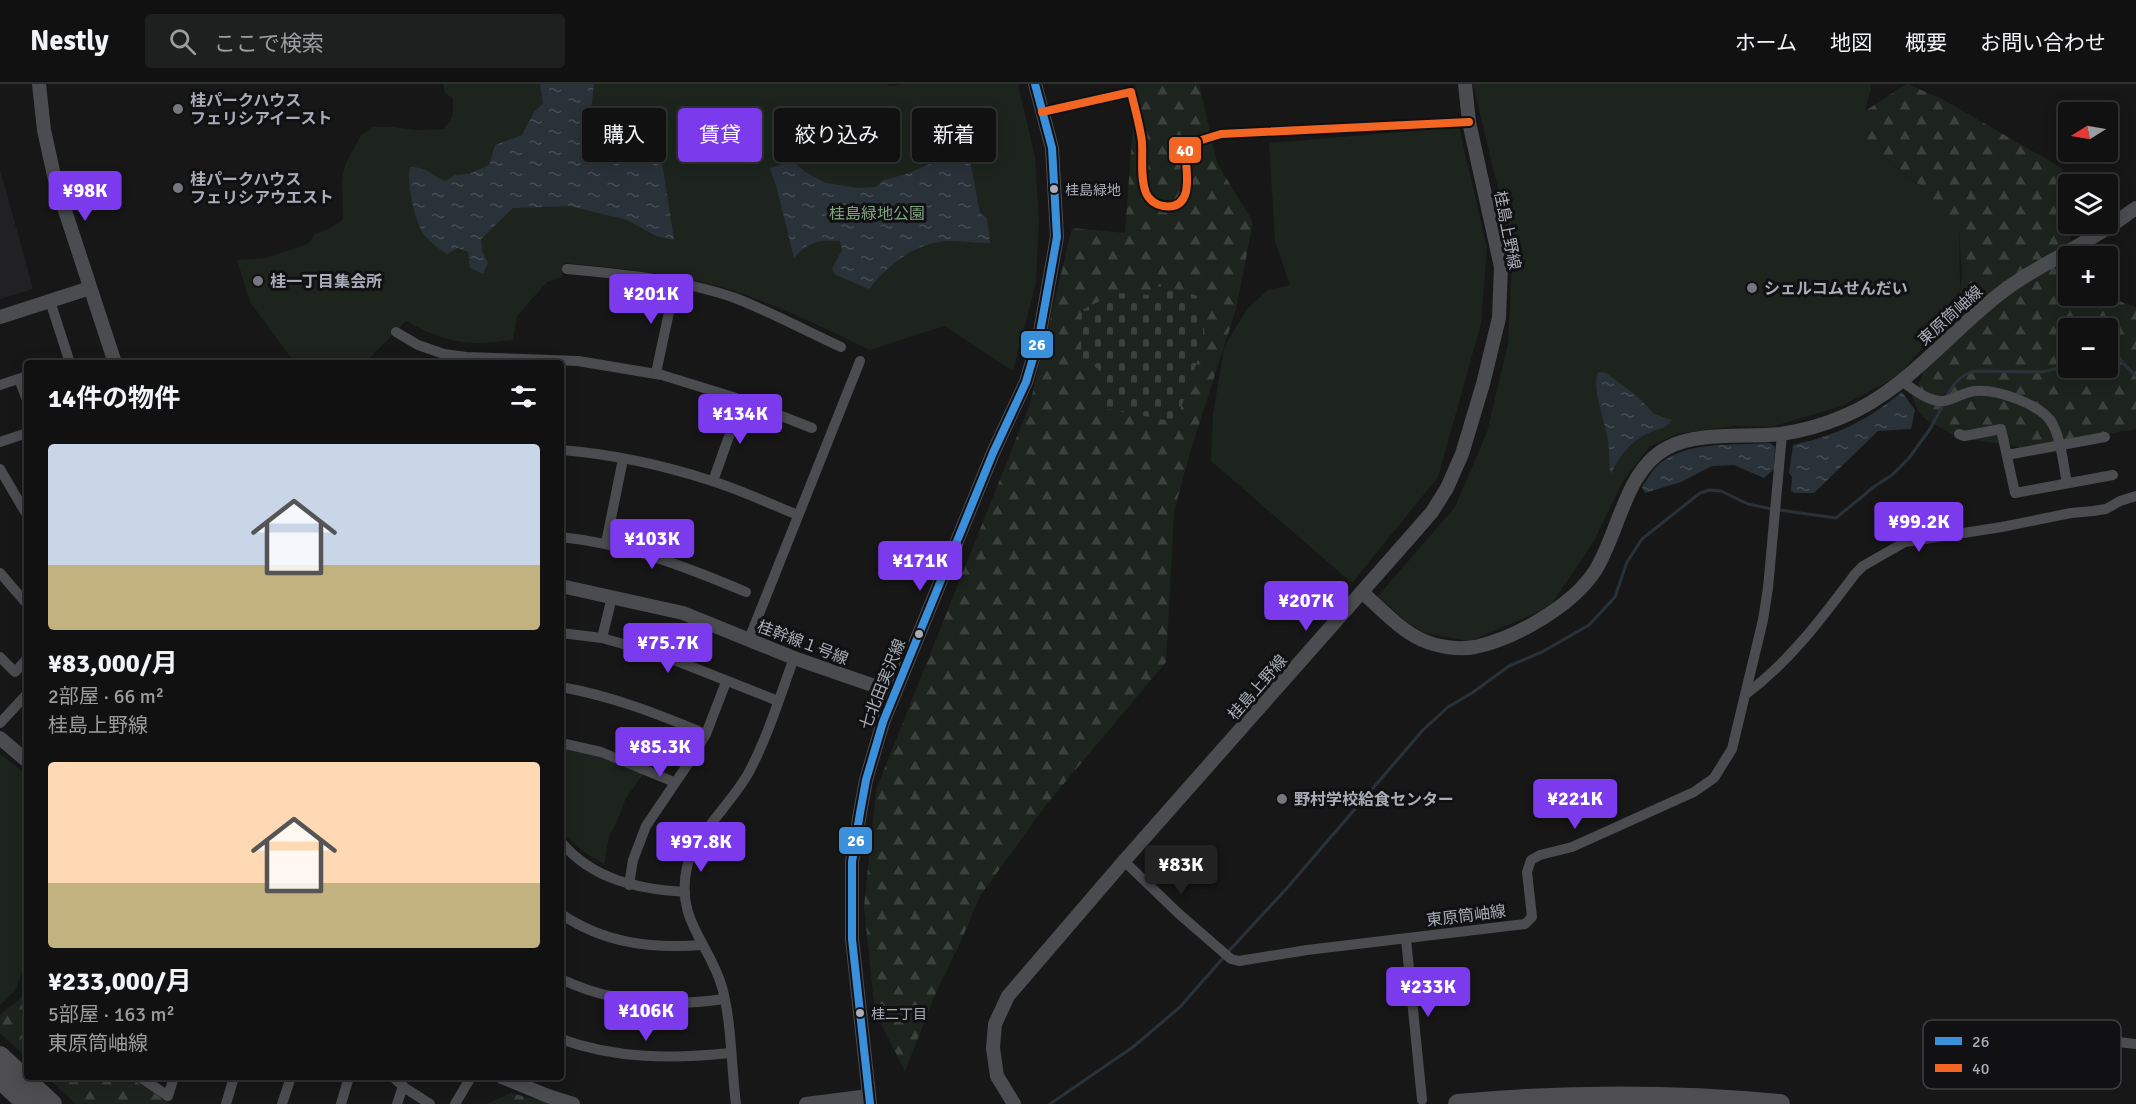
<!DOCTYPE html>
<html lang="ja">
<meta charset="utf-8">
<style>
body{margin:0;font-family:Signika,"Noto Sans JP",sans-serif;background:#1e1f1f;color:#f1f3f6;height:100vh;display:flex;flex-direction:column;font-size:22px;white-space:nowrap}
*{box-sizing:border-box;margin:0}
p{font-size:20px;color:#9c9d9f}
.icon{flex:none;width:33px;height:33px;fill:none;stroke:currentColor;stroke-width:2;stroke-linecap:round;stroke-linejoin:round}
.map{position:relative;flex:1;overflow:hidden}
.sheet{position:absolute;left:24px;top:276px;width:540px;height:720px;display:flex;flex-direction:column;background:#111;border-radius:6px;box-shadow:0 3px 15px #0003,0 0 0 2px #303131}
.sheet>*{flex:none}
.banner{position:absolute;left:582px;top:24px;width:570px;height:54px;display:flex;gap:12px}
.needle{width:39px;rotate:259deg}
.buttons{position:absolute;left:2058px;top:18px;display:grid;gap:12px}
.buttons a{display:grid;place-items:center;width:60px;height:60px;border-radius:6px;background:#111;box-shadow:0 3px 15px #0003,0 0 0 2px #303131;font-size:30px}
.price{position:absolute;translate:-50% -51px;padding:0 14px;border-radius:6px;background:#7c3aed;color:#fff;font-size:20px;line-height:39px;filter:drop-shadow(0 2px 3px #0008)}
.price::after{content:'';position:absolute;left:50%;top:36px;width:18px;height:14px;margin-left:-9px;background:inherit;clip-path:polygon(0 0,100% 0,50% 100%)}
.price.active{background:#222;color:#fff}
ul{padding:0;list-style:none}
li{display:grid;align-content:center;gap:12px;height:318px;padding:0 24px}
li span{display:grid;place-items:center;height:186px;border-radius:6px;color:#555}
li>.icon{margin-inline-start:auto}
span .icon{width:108px;height:108px;fill:#fffc;stroke-width:1}
li b{font-size:26px}
h2{display:flex;justify-content:space-between;align-items:center;height:72px;padding:0 24px;font-size:26px}
.pill{padding:0 21px;border-radius:6px;background:#111;box-shadow:0 3px 15px #0003,0 0 0 2px #303131;font-size:21px;line-height:54px}
.pill.active{background:#7c3aed;color:#fff}
header{display:flex;align-items:center;gap:36px;box-sizing:border-box;height:84px;padding:0 30px;background:#111;border-bottom:2px solid #303131}
header strong{font-size:28px}
nav{display:flex;gap:33px;margin-inline-start:auto;font-size:21px}
.search{width:420px;height:54px;background:#1e1f1f;display:flex;align-items:center;gap:15px;box-sizing:border-box;padding:0 21px;border-radius:6px;color:#9c9d9f;font-size:22px}
.map>svg:first-child{display:block}
</style>
<header>
<strong>Nestly</strong>
<div class="search"><svg class="icon" aria-label="search" viewBox="0 0 24 24"><circle cx="10" cy="10" r="6"/><path d="M15 15l6 6"/></svg>ここで検索</div>
<nav><a>ホーム</a><a>地図</a><a>概要</a><a>お問い合わせ</a></nav>
</header>
<div class="map">
<svg width="2136" height="1020" viewBox="0 0 2136 1020">
<defs>
<pattern id="forest-firs" width="22" height="20" patternUnits="userSpaceOnUse" patternTransform="scale(1.5)"><rect width="22" height="20" fill="#1d241e"/><path d="M5 1l3.5 6h-7zM16 11l3.5 6h-7z" fill="#3b413d"/></pattern>
<pattern id="cemetery-stones" width="16" height="16" patternUnits="userSpaceOnUse" patternTransform="scale(1.5)"><rect width="16" height="16" fill="#1d241e"/><path d="M2 7V4a2 2 0 0 1 4 0v3zM10 15v-3a2 2 0 0 1 4 0v3z" fill="#3b413d"/></pattern>
<pattern id="water-ripples" width="26" height="14" patternUnits="userSpaceOnUse" patternTransform="scale(1.5)"><rect width="26" height="14" fill="#2a3239"/><path d="M2 4q2-2 4 0t4 0M15 11q2-2 4 0t4 0" fill="none" stroke="#464d54"/></pattern>
</defs>
<rect width="100%" height="100%" fill="#171717"/>
<polygon fill="#212123" points="0,85 33,205 0,215"/>
<g fill="#1d241e">
<path d="M443,0H887L889,2L905,0H1018L1035,73L1039,135L1036,199L1013,287L944,242L870,266C824,244 777,221 728,205C679,190 616,184 565,179L562,193L547,198L517,232L513,256C502,257 490,259 479,259C452,259 429,250 406,237L365,279H295L250,218L237,176L266,174L308,160L315,150L331,144L343,135L342,96L345,81L361,51L372,43H393L416,46L444,45L453,31V15L445,9Z"/>
<polygon points="1473,0 1872,0 1865,27 1876,67 1925,106 1959,147 1960,205 1935,250 1897,293 1842,322 1771,343 1734,342 1677,350 1649,363 1623,397 1595,455 1550,523 1470,557 1424,549 1407,538 1378,512 1455,423 1487,348 1508,260 1512,175 1503,126"/>
<polygon points="1459,43 1487,164 1481,240 1438,393 1352,499 1211,377 1213,330 1224,263 1247,225 1268,206 1290,201 1275,157 1269,59"/>
<polygon points="561,664 580,665 644,689 626,714 618,735 609,753 604,780 584,768 561,748"/>
<polygon points="0,670 27,691 27,874 16,905 0,921"/>
</g>
<g fill="url(#forest-firs)" fill-rule="evenodd">
<polygon points="1136,0 1199,0 1217,79 1253,138 1236,225 1189,372 1174,428 1166,578 1046,721 980,812 961,857 937,906 905,987 875,928 864,823 876,706 1030,320 1072,144 1125,149"/>
<path d="M1907,0L1942,15L2062,84L2071,161L2075,172H2068V212H2105L2136,223V345L2027,364L1958,353L1928,337L1919,329L1912,312L1920,297L1935,250L1954,221L1960,205L1962,191L1959,147L1922,103L1876,67L1865,51V27ZM2068,244H2108V284H2068Z"/>
<polygon points="27,909 27,974 0,949 0,931"/>
<polygon points="47,993 129,993 171,1020 76,1020"/>
<polygon points="511,1009 554,1020 487,1020"/>
</g>
<polygon fill="url(#cemetery-stones)" points="1159,200 1201,213 1205,255 1176,338 1102,324 1108,301 1094,298 1098,285 1081,273 1082,226 1116,209 1153,211"/>
<g fill="url(#water-ripples)">
<path d="M540,0H594L591,26L599,42L620,46H657L674,156L656,152L627,136L570,122L513,124L481,155L482,167L488,179L483,190L470,184L468,168L458,164L447,170C439,165 431,159 425,152C415,140 406,97 410,83C430,84 428,90 445,97L455,91L469,90L489,81L495,61L522,51L534,28L543,19Z"/>
<path d="M953,60L967,61L980,129L987,135L990,159C976,159 961,157 947,157C915,159 889,180 869,205L836,191L832,185L842,166L840,157C821,155 807,158 794,174L776,101L770,84L793,77L805,88L826,99L858,104L876,103L884,96L909,89L948,72Z"/>
<path d="M1598,288L1606,289L1638,313L1654,330L1672,336C1667,344 1659,345 1651,348C1632,356 1619,371 1611,390C1608,379 1610,368 1608,357C1606,339 1591,304 1598,288Z"/>
<path d="M1902,308L1915,326L1911,345L1878,347L1814,409H1795L1791,407L1792,393L1789,389L1793,361C1838,351 1866,337 1902,308Z"/>
<path d="M1770,359L1775,363L1774,385L1764,394L1734,381L1712,382L1681,398L1645,409L1642,403C1647,396 1652,386 1659,380C1689,356 1733,362 1770,359Z"/>
</g>
<g fill="none" stroke-linecap="round" stroke-linejoin="round">
<g stroke="#2a3239" stroke-width="3">
<polyline points="2108,267 2114,270 2136,292"/>
<path d="M1947,312C1953,300 1963,290 1975,287L2042,288L2068,282"/>
<polyline points="1779,426 1836,434 1875,402 1892,391 1909,374 1930,345 1943,321"/>
<polyline points="1228,868 1287,804 1423,646 1448,623 1472,609 1509,582 1542,568 1589,541 1615,513 1627,478 1642,455 1700,409 1710,406 1721,407 1748,420 1772,425"/>
<polyline points="1050,1020 1133,963 1180,923 1224,873"/>
</g>
<g stroke="#4b4c50" stroke-width="10">
<path d="M1042,28L1131,8C1135,25 1140,42 1142,58C1143,74 1140,94 1146,109C1149,116 1156,121 1163,122C1196,127 1186,86 1185,66L1195,58L1221,50L1469,38"/>
<path d="M567,185C621,190 684,196 735,214C771,228 806,247 841,263"/>
<polyline points="50,217 70,279"/>
<polyline points="396,248 418,261 444,270 466,273 578,277 662,291 733,313 812,344"/>
<polyline points="656,289 675,200"/>
<polyline points="19,295 27,316"/>
<path d="M1903,298C1914,306 1929,318 1944,317C1953,316 1964,308 1975,307C1996,305 2043,320 2053,341C2062,358 2063,381 2067,399"/>
<polyline points="0,301 27,292"/>
<polyline points="1959,350 1964,352 2001,345 2015,409 2113,391"/>
<polyline points="0,358 27,349"/>
<path d="M561,366C612,370 663,381 712,397C741,406 770,420 798,431"/>
<polyline points="2007,371 2105,353"/>
<polyline points="0,385 27,431"/>
<polyline points="713,397 742,316"/>
<path d="M561,453C628,460 684,482 746,508"/>
<polyline points="606,459 623,375"/>
<polyline points="0,489 27,520"/>
<polyline points="561,549 602,554 659,570 778,617"/>
<polyline points="602,554 612,513"/>
<polyline points="749,555 860,277"/>
<polyline points="0,573 15,588 27,575"/>
<path d="M561,603C612,612 658,630 706,650"/>
<path d="M1746,610C1790,577 1822,534 1855,490L1863,482L1905,458L2002,443L2071,429L2093,427L2106,425L2120,417L2136,412"/>
<polyline points="0,639 27,610"/>
<polyline points="561,659 601,668 674,698"/>
<path d="M561,758C593,796 638,805 685,808"/>
<polyline points="1124,777 1178,829 1231,875 1239,877 1307,866 1525,840 1532,833 1527,788 1531,776 1540,771 1572,763 1694,708 1714,694 1732,665 1763,536 1768,504 1782,350"/>
<polyline points="629,801 633,776 646,742 690,677 706,650 726,598"/>
<path d="M561,830C604,859 651,865 702,861"/>
<polyline points="1406,855 1422,1016"/>
<path d="M561,895C613,920 668,923 724,915"/>
<path d="M561,955C615,975 673,975 730,969"/>
<polyline points="2090,955 2136,960"/>
<polyline points="140,993 168,1012 174,993"/>
<polyline points="393,993 405,1004 430,1020"/>
<polyline points="226,1020 234,993"/>
<polyline points="282,1020 291,993"/>
<polyline points="341,1020 349,993"/>
<polyline points="397,1020 403,1002"/>
<polyline points="455,1020 471,993"/>
<path d="M736,1020C731,982 732,940 722,903C709,858 675,836 687,783C694,752 733,718 749,688C768,652 780,612 794,574"/>
</g>
<g stroke="#4b4c50" stroke-width="14">
<polyline points="39,0 44,46 55,96 115,279"/>
<polyline points="0,233 90,204"/>
<polyline points="561,502 683,529 794,574 895,609"/>
<path d="M1362,508C1380,524 1400,546 1422,556C1438,563 1458,566 1475,563C1516,554 1572,522 1595,487C1619,449 1625,386 1667,364C1699,347 1745,354 1781,350C1801,347 1823,341 1842,333C1905,307 1945,253 1997,212C2028,187 2063,172 2096,151C2110,143 2123,133 2136,124"/>
<polyline points="0,654 27,677"/>
<polyline points="502,993 548,1012 573,1020"/>
<polyline points="806,1020 869,1012"/>
<polyline points="870,1020 852,855 852,778 860,729 866,696 883,638 993,369 1026,298 1039,254 1057,153 1052,64 1035,0"/>
<polyline points="1014,1020 997,992 993,964 995,940 1008,912 1124,777 1412,451 1432,428 1447,404 1462,370 1483,300 1499,234 1501,183 1469,38 1465,0"/>
</g>
<g stroke="#4e4e51" stroke-width="20">
<polyline points="0,972 52,1020"/>
<polyline points="0,995 27,1020"/>
<path d="M1458,1020C1565,1010 1673,1010 1780,1020"/>
</g>
<g stroke="#111113" stroke-width="12">
<polyline id="bus-1" points="870,1020 852,855 852,778 860,729 866,696 883,638 993,369 1026,298 1039,254 1057,153 1052,64 1035,0"/>
</g>
<g stroke="#111113" stroke-width="12">
<path id="bus-2" d="M1042,28L1131,8C1135,25 1140,42 1142,58C1143,74 1140,94 1146,109C1149,116 1156,121 1163,122C1196,127 1186,86 1185,66L1195,58L1221,50L1469,38"/>
</g>
<use href="#bus-1" stroke="#3a90db" stroke-width="8"/>
<use href="#bus-2" stroke="#f26522" stroke-width="8"/>
</g>
<g fill="#757880" stroke="#111113" stroke-width="2">
<circle cx="178" cy="25" r="6"/>
<circle cx="178" cy="104" r="6"/>
<circle cx="258" cy="197" r="6"/>
<circle cx="1752" cy="204" r="6"/>
<circle cx="1282" cy="715" r="6"/>
</g>
<g fill="#a8adb8" stroke="#111113" stroke-width="2">
<circle cx="1054" cy="105" r="5"/>
<circle cx="919" cy="550" r="5"/>
<circle cx="860" cy="929" r="5"/>
</g>
<g text-anchor="middle" stroke-width="6" stroke-linejoin="round" paint-order="stroke">
<g font-size="14" fill="#a8adb8" stroke="#111113" text-anchor="start">
<text x="1065" y="111">桂島緑地</text>
<text x="871" y="935">桂二丁目</text>
</g>
<g font-size="16" font-weight="bold" fill="#a8adb8" stroke="#111113" text-anchor="start">
<text x="190" y="22">桂パークハウス<tspan x="190" dy="18">フェリシアイースト</tspan></text>
<text x="190" y="101">桂パークハウス<tspan x="190" dy="18">フェリシアウエスト</tspan></text>
<text x="270" y="203">桂一丁目集会所</text>
<text x="1764" y="210">シェルコムせんだい</text>
<text x="1294" y="721">野村学校給食センター</text>
</g>
<g font-size="16" fill="#7fa381" stroke="#111113">
<text x="877" y="135">桂島緑地公園</text>
</g>
<g font-size="16" fill="#a8adb8" stroke="#111113">
<text transform="translate(1508 146) rotate(79)" y="6">桂島上野線</text>
<text transform="translate(1950 231) rotate(-42)" y="6">東原筒岫線</text>
<text transform="translate(803 558) rotate(21)" y="6">桂幹線１号線</text>
<text transform="translate(882 600) rotate(-68)" y="6">七北田実沢線</text>
<text transform="translate(1257 603) rotate(-49)" y="6">桂島上野線</text>
<text transform="translate(1466 831) rotate(-7)" y="6">東原筒岫線</text>
</g>
</g>
<rect x="1923" y="936" width="198" height="69" rx="9" fill="#111113" stroke="#3e4045" stroke-width="1.5"/>
<rect x="1935" y="953" width="27" height="8" fill="#3a90db"/>
<rect x="1935" y="980" width="27" height="8" fill="#f26522"/>
<g font-size="16" fill="#a8adb8">
<text x="1972" y="963">26</text>
<text x="1972" y="990">40</text>
</g>
<g stroke="#111113" stroke-width="2">
<rect x="1168" y="52" width="34" height="28" rx="6" fill="#f26522"/>
<rect x="1020" y="246" width="34" height="29" rx="6" fill="#3a90db"/>
<rect x="838" y="742" width="35" height="29" rx="6" fill="#3a90db"/>
</g>
<g font-size="16" text-anchor="middle" font-weight="bold" fill="#fff">
<text x="1185" y="72">40</text>
<text x="1037" y="266">26</text>
<text x="856" y="762">26</text>
</g>
</svg>
<div class="buttons">
<a><svg class="needle" viewBox="-14 -14 28 28"><path d="M0-13l5 13h-10z" fill="#e53935"/><path d="M0 13l5-13h-10z" fill="#9c9d9f"/></svg></a>
<a><svg class="icon" aria-label="layers" viewBox="0 0 24 24"><path d="M12 4l9 5-9 5-9-5zM3 14l9 5 9-5"/></svg></a>
<a>+</a>
<a>−</a>
</div>
<b class="price" style="left:85px;top:138px">¥98K</b>
<b class="price" style="left:651px;top:241px">¥201K</b>
<b class="price" style="left:740px;top:361px">¥134K</b>
<b class="price" style="left:1919px;top:469px">¥99.2K</b>
<b class="price" style="left:652px;top:486px">¥103K</b>
<b class="price" style="left:920px;top:508px">¥171K</b>
<b class="price" style="left:1306px;top:548px">¥207K</b>
<b class="price" style="left:668px;top:590px">¥75.7K</b>
<b class="price" style="left:660px;top:694px">¥85.3K</b>
<b class="price" style="left:1575px;top:746px">¥221K</b>
<b class="price" style="left:701px;top:789px">¥97.8K</b>
<b class="price active" style="left:1181px;top:812px">¥83K</b>
<b class="price" style="left:1428px;top:934px">¥233K</b>
<b class="price" style="left:646px;top:958px">¥106K</b>
<div class="banner">
<a class="pill">購入</a>
<a class="pill active">賃貸</a>
<a class="pill">絞り込み</a>
<a class="pill">新着</a>
</div>
<section class="sheet">
<h2>14件の物件<svg class="icon" aria-label="filters" viewBox="0 0 24 24"><path d="M4 7h16M4 17h16"/><circle cx="9" cy="7" r="2"/><circle cx="15" cy="17" r="2"/></svg></h2>
<ul>
<li><span style="background:linear-gradient(#c9d6e8 65%,#c2b280 0)"><svg class="icon" aria-label="home" viewBox="0 0 24 24"><path d="M3 11l9-7 9 7M6 9v11h12V9"/></svg></span><div><b>¥83,000/月</b><p>2部屋 · 66 m²</p><p>桂島上野線</p></div></li>
<li><span style="background:linear-gradient(#ffd9b3 65%,#c2b280 0)"><svg class="icon" aria-label="home" viewBox="0 0 24 24"><path d="M3 11l9-7 9 7M6 9v11h12V9"/></svg></span><div><b>¥233,000/月</b><p>5部屋 · 163 m²</p><p>東原筒岫線</p></div></li>
</ul>
</section>
</div>
